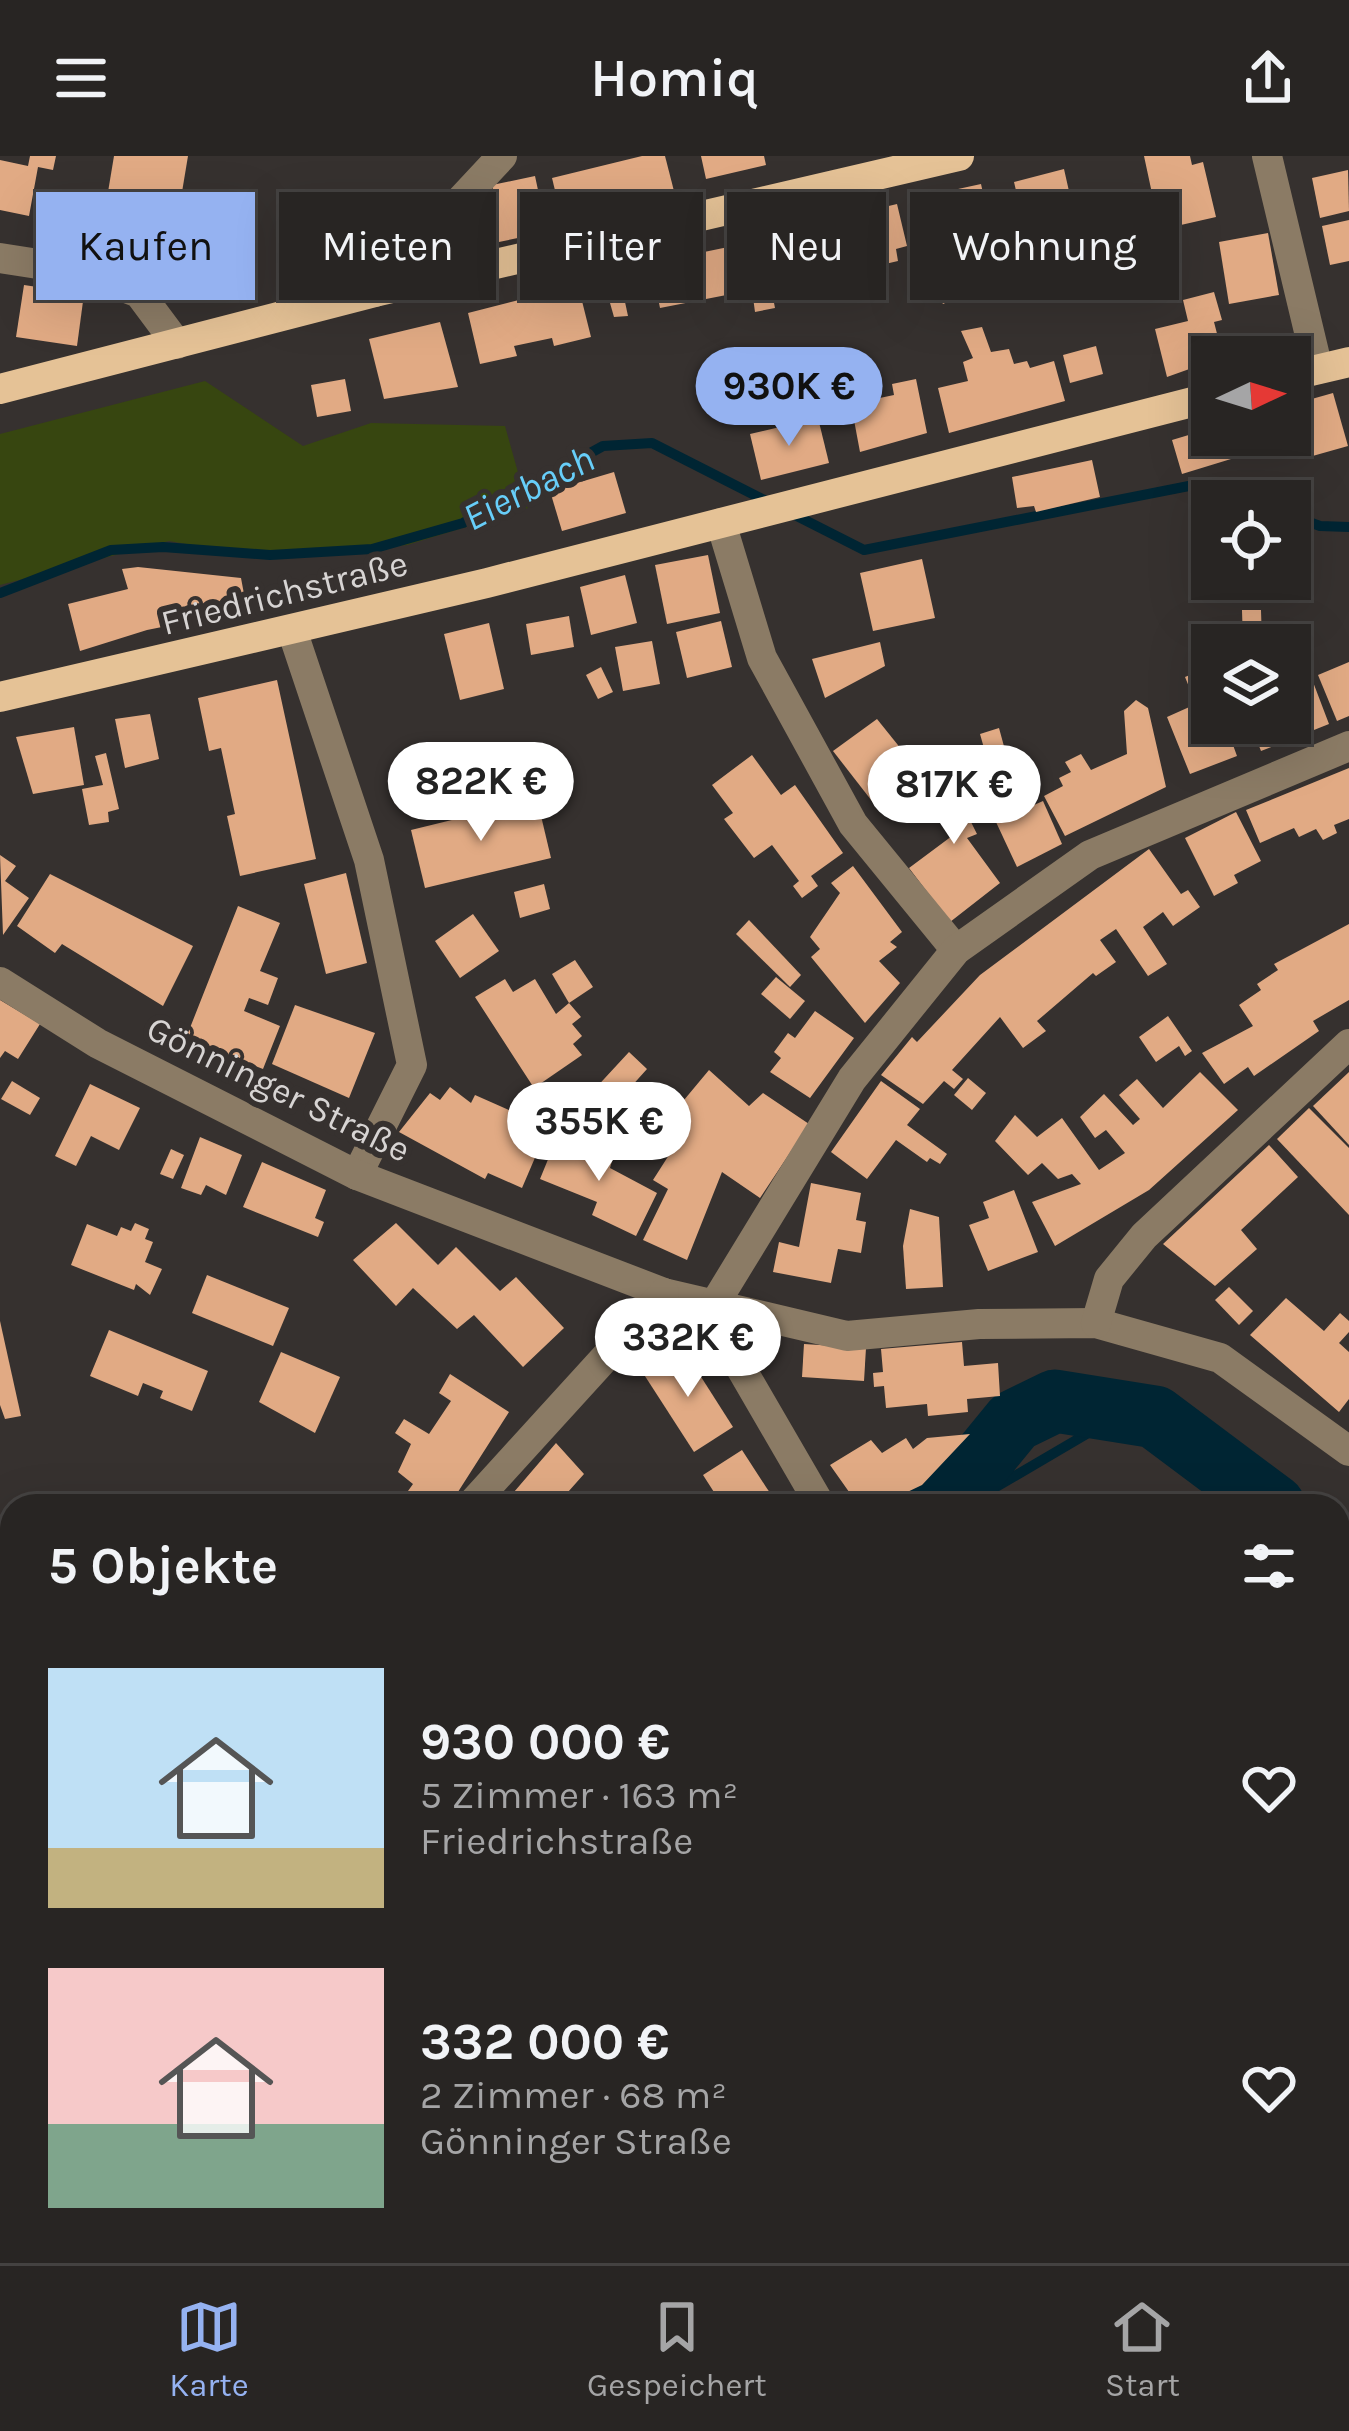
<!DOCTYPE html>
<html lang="de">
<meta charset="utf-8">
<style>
body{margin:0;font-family:Karla,sans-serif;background:#343130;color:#f1f3f6;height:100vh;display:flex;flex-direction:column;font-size:45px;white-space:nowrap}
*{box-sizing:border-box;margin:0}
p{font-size:39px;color:#a5a5a6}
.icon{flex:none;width:66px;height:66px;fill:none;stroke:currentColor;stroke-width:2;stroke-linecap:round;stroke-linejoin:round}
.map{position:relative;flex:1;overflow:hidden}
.side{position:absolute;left:0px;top:1338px;width:1350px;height:771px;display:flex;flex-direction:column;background:#282523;border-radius:36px 36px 0 0;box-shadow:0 12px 48px #0002,0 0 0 3px #444241}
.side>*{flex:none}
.guide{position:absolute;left:36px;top:36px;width:1278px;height:108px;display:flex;gap:24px}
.needle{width:78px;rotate:86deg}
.buttons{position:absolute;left:1191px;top:180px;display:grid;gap:24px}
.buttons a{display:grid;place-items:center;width:120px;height:120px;border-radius:0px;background:#282523;box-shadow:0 12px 48px #0002,0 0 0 3px #444241;font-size:60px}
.price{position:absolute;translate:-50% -102px;padding:0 27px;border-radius:42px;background:#fff;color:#222;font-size:39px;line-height:78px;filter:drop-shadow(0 3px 6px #0008)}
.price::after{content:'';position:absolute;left:50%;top:72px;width:36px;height:27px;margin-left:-18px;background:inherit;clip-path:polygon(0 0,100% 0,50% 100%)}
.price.on{background:#95b2f1;color:#111}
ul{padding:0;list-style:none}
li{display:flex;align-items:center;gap:36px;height:300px;padding:0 48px}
li span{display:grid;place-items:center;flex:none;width:336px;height:240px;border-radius:0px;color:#555}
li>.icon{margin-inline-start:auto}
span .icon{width:144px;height:144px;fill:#fffc;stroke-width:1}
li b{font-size:51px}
h2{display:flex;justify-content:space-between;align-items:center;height:144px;padding:0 48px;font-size:51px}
.tag{padding:0 42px;border-radius:0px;background:#282523;box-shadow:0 12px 48px #0002,0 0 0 3px #444241;font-size:42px;line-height:108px}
.tag.on{background:#95b2f1;color:#111}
header{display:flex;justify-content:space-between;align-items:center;height:156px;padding:0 48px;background:#282523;font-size:54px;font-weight:600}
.dock{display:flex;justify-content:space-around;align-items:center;height:168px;border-top:3px solid #444241;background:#282523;font-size:33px;color:#a5a5a6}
.dock a{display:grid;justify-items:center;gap:6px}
.dock .on{color:#95b2f1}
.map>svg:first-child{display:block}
</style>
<header><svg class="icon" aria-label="menu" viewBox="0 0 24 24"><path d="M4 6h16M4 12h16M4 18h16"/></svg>Homiq<svg class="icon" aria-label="share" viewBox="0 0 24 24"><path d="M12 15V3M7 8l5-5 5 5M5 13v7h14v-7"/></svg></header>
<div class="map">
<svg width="1349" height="2107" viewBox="0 0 1349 2107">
<rect width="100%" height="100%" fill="#36312f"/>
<g fill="#374610">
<polygon points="205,225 303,290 371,267 505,270 528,352 407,389 271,403 169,385 0,429 0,278"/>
<polygon points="0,1832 12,1834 12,2066 0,2066"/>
</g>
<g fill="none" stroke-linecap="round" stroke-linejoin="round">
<g stroke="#002533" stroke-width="10">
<polyline points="789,356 864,394 1199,328 1248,345"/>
<polyline points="1290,359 1320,370 1349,371"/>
<polyline points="0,437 111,394 163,391 270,399 372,393 463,367 603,290 652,287 772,348"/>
<polyline points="953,1330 991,1334 1124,1256"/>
</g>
<g stroke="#002533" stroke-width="63">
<polyline points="931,1350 978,1309 1014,1265 1055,1245 1155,1261 1274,1350"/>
<polyline points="1338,1397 1349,1406"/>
<polyline points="0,2026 12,2025"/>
</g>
</g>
<g fill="#e1aa84">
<polygon points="30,0 56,0 53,14 38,11 29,60 0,54 0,4 28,10"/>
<polygon points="114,0 188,0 176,72 104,60"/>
<polygon points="642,0 665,0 675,39 563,67 552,22"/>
<polygon points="701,0 764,0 766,9 706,23"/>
<polygon points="1144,0 1190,0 1192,9 1203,6 1216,61 1172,71 1167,53 1156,56"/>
<polygon points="1064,13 1073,53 1050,58 1055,76 1027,81 1014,26"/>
<polygon points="1348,14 1349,55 1320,62 1312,22"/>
<polygon points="535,20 547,76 484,89 475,47 495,43 492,29"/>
<polygon points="981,28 990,69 966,74 970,94 946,99 941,80 920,85 912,43"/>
<polygon points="1011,42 1019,79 1003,83 994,46"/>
<polygon points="897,48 907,90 896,93 898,105 838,119 826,65"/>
<polygon points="1349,64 1349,105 1330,109 1322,70"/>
<rect x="228" y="76" width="29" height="36"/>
<polygon points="1268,77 1279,139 1229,148 1219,86"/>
<polygon points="762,84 775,152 755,156 752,134 660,152 651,107"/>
<polygon points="940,115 947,132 961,126 966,137 943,148 929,120"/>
<polygon points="24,129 84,138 77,190 16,181"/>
<polygon points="578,129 591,181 554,190 552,182 514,190 517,200 480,208 468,157"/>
<polygon points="622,132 628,160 614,161 606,133"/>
<polygon points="1214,136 1222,164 1214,166 1223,201 1167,221 1155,173 1188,165 1183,144"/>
<polygon points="440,166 458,231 384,243 369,183"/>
<polygon points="982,171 991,196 1009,193 1014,208 1027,205 1030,212 1054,205 1065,245 949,277 938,232 968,225 963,206 973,202 961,175"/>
<polygon points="1096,190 1103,218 1070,227 1063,199"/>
<polygon points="345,223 351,255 317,261 311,229"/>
<polygon points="916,223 927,277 860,296 851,248 894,239 892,228"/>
<polygon points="1333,237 1348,290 1309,301 1294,248"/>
<polygon points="818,262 829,307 761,324 750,278"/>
<polygon points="1212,272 1212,279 1224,279 1231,303 1182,318 1172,284"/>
<polygon points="1092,304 1100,341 1036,356 1034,350 1017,352 1012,321"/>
<polygon points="614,316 626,357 562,375 550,335"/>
<polygon points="708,399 720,457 667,468 655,409"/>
<polygon points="922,403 935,462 873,475 860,417"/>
<polygon points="138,411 241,422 247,454 147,474 80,495 68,448 128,433 122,413"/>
<polygon points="625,419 637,467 591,479 580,431"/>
<polygon points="1242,454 1261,454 1262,488 1243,488"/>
<polygon points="569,460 574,491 531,499 526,468"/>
<polygon points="721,465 732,511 687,522 676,476"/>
<polygon points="489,467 504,533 460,544 444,478"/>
<polygon points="652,485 660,528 623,535 615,491"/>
<polygon points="880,486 885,510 825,542 812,503"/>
<polygon points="1302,497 1329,568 1261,595 1250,567 1290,567 1290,502"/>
<polygon points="1349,506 1349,560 1337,565 1318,519"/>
<polygon points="601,511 613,536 598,543 586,519"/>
<polygon points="1204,513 1212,532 1212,567 1225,567 1237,600 1190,618 1167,561 1196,548 1185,521"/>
<polygon points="277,524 316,703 240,720 227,660 235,658 221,592 209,595 198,542"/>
<polygon points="1136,544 1148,552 1166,631 1065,680 1044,640 1063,630 1059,622 1071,616 1065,606 1081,598 1091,614 1127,598 1124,555"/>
<polygon points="150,558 159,603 125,612 115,563"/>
<polygon points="877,563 918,614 875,649 833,595"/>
<polygon points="74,571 84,629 33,638 16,581"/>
<polygon points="999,572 1008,605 989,610 980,578"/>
<polygon points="106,597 119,653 108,656 109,666 89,669 82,633 103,629 95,600"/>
<polygon points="752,599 781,639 795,629 843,697 811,720 818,730 802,742 793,730 799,725 772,689 754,702 724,663 733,657 712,629"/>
<polygon points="1349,612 1349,663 1334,669 1337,677 1323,684 1316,673 1299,681 1294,672 1260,687 1246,654"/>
<polygon points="930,617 947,640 987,623 1000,650 970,664 977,678 967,682 1000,727 950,766 909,712 956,677 941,643 909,656 897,640"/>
<polygon points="537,643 551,702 425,732 411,674"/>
<polygon points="1043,645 1062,688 1017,711 996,666"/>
<polygon points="1236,656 1261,705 1234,719 1238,727 1214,740 1185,682"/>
<polygon points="1149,693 1181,738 1188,734 1200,751 1173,770 1163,756 1143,771 1167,808 1148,820 1116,773 1100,784 1116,806 1096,820 1093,817 1037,865 1046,875 1023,892 1000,861 952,914 963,923 954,933 944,925 923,948 881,919 912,881 917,886 980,819"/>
<polygon points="0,699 16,710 5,725 29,742 3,779"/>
<polygon points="853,710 902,776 890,786 897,791 879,805 900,827 865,867 811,801 820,793 810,781 840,737 831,727"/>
<polygon points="346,717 367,807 326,818 304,728"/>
<polygon points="50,718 193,790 163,850 62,788 55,797 17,770"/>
<polygon points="544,728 550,753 520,762 514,736"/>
<polygon points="238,750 280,767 260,815 278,822 268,849 249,842 244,855 280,870 263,913 186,882"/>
<polygon points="473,758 499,795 460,822 435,785"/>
<polygon points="749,764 801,819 790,831 736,778"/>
<polygon points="1349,768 1349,844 1313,865 1319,875 1254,920 1248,911 1224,928 1202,897 1253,870 1239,849 1261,834 1257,828 1278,814 1274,808"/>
<polygon points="575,804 593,831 569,847 552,818"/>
<polygon points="776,821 805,845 790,863 761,838"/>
<polygon points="505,823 513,836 535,823 556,858 569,847 581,861 572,868 582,880 573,888 582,899 534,932 475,841"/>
<polygon points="0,844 40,868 18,903 5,895 0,902"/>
<polygon points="295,849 375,877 349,942 272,908"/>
<polygon points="815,855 854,882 810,942 770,916 781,902 774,896 788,877 795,882"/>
<polygon points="1168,860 1192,895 1185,900 1179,890 1156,906 1139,881"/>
<polygon points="629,896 647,913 611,953 594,938 589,945 601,955 578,984 557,968 586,932 592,936"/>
<polygon points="709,914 749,950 763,937 809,968 760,1042 722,1016 687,1104 643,1084 668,1033 653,1024 683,977 652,954 671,932 684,944"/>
<polygon points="1200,916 1238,954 1149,1034 1055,1090 1032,1046 1081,1028 1072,1018 1058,1023 1042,1007 1028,1019 995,985 1015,959 1037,981 1062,962 1099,1014 1125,997 1106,974 1095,982 1080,961 1104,938 1133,969 1140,963 1119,939 1137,923 1163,952"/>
<polygon points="1349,916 1349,989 1313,950"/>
<polygon points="968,922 986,937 972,954 954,939"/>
<polygon points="12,925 40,942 30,959 1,943"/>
<polygon points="881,925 920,953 907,969 947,998 940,1008 930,1002 927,1006 896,984 867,1023 831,996"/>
<polygon points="90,928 140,952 119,994 91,980 76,1010 55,1000"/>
<polygon points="450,931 471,947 475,939 540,968 528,994 537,997 522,1032 488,1017 485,1023 399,976 430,937 440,944"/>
<polygon points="1309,952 1349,992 1349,1059 1277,983"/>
<polygon points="558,979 597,992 595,999 612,1005 610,1012 657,1037 636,1080 592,1059 597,1046 540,1023"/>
<polygon points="200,981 242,999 226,1039 206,1029 201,1039 181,1032"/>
<polygon points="1269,989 1298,1021 1241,1074 1257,1093 1215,1130 1163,1088"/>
<polygon points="171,993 184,999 173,1023 160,1018"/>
<polygon points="262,1006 326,1034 315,1062 324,1066 318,1081 243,1051"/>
<polygon points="811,1027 861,1037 856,1064 866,1066 861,1097 838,1093 831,1127 773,1116 779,1086 799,1091"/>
<polygon points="1014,1034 1038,1096 988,1115 969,1069 989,1062 983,1046"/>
<polygon points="910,1053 939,1061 943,1131 906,1133 903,1090"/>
<polygon points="135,1067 149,1073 145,1083 153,1086 145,1106 162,1113 150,1139 136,1128 134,1134 71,1109 87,1068 117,1080 121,1071 131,1075"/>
<polygon points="396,1067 438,1109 456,1091 500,1135 516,1121 564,1172 523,1211 474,1159 457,1173 413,1132 396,1150 353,1104"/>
<polygon points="207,1119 289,1152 273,1190 192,1157"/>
<polygon points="1229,1131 1253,1155 1239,1169 1215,1144"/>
<polygon points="1286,1142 1324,1175 1340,1157 1349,1165 1349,1176 1339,1187 1349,1196 1349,1243 1339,1256 1250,1179"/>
<polygon points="0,1165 21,1260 5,1263 0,1249"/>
<polygon points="109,1174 208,1215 192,1255 160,1242 163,1235 143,1227 138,1240 90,1220"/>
<polygon points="962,1186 964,1210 998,1207 1000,1240 967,1243 968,1256 928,1260 927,1248 886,1252 884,1230 874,1231 873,1217 883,1216 881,1193"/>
<polygon points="804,1188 866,1192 864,1225 802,1221"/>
<polygon points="682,1191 733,1271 694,1296 643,1217"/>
<polygon points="281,1196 340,1221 315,1277 259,1246"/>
<polygon points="450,1218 509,1256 449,1350 438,1350 408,1335 413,1328 398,1316 411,1288 395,1277 404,1263 429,1278 451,1245 439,1237"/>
<polygon points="970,1278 922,1329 878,1350 859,1350 830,1309 871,1284 882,1297 906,1282 913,1293 927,1282"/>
<polygon points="556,1287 584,1318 568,1336 577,1344 572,1350 502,1350"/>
<polygon points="742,1294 766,1331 779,1350 716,1350 721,1347 703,1319"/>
<polygon points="6,1385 12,1391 12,1427 4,1435 12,1444 12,1473 0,1483 0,1390"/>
<polygon points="0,1565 12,1569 12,1647 6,1645 10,1634 0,1630"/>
<polygon points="1349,1637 1349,1696 1338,1683 1338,1647"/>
<polygon points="1338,1949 1349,1955 1349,2036 1338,2030"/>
<polygon points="102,2097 102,2107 0,2107 0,2103"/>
<polygon points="1080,2097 1161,2097 1156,2107 1071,2107"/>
</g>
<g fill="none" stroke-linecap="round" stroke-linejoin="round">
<g stroke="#8b7b65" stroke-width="30">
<polyline points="1267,0 1318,213"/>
<polyline points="0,102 83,115 139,137 177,188"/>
<polyline points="375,136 502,0"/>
<polyline points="721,367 762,502 853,668 956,794"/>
<polyline points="292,474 369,704 412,909 357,1019"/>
<polyline points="0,826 97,887 357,1019 664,1137 847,1180 979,1168 1096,1167 1220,1202 1349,1295"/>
<polyline points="1096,1167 1109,1123 1144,1080 1349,888"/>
<polyline points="470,1350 664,1137"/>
<polyline points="821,1350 731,1195 714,1149 852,923 956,794 1090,699 1349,590"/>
<polyline points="0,1521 12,1526"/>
<polyline points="0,2078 12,2077"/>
<polyline points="612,2097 615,2107"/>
</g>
<g stroke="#e5c296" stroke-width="30">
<polyline points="1290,220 1349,206"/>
<polyline points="0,233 375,136 959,0"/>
<polyline points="0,541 487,427 1212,241"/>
</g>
</g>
<g text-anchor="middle" stroke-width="12" stroke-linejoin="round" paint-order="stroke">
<g font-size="36" fill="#d7d4d3" stroke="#36312f">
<text transform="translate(284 436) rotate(-14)" y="13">Friedrichstraße</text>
<text transform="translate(279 932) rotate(26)" y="13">Gönninger Straße</text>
</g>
<g font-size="39" font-style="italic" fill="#67cef9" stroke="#36312f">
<text transform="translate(528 331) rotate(-27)" y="14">Eierbach</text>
</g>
</g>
</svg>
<div class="buttons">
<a><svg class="needle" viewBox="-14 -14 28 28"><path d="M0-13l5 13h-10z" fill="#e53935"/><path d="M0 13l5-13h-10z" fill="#a5a5a6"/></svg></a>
<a><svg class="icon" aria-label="locate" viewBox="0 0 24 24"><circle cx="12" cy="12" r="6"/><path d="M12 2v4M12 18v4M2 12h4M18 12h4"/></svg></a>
<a><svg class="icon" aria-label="layers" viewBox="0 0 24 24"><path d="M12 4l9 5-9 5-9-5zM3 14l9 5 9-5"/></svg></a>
</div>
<b class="price on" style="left:789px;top:293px">930K €</b>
<b class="price" style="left:481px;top:688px">822K €</b>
<b class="price" style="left:954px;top:691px">817K €</b>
<b class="price" style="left:599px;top:1028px">355K €</b>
<b class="price" style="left:688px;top:1244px">332K €</b>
<div class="guide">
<a class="tag on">Kaufen</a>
<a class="tag">Mieten</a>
<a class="tag">Filter</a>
<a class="tag">Neu</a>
<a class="tag">Wohnung</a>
</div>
<section class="side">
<h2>5 Objekte<svg class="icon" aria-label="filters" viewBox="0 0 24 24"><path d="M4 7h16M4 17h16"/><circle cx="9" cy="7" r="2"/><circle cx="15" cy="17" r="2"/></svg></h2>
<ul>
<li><span style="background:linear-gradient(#bfe0f5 75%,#c2b280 0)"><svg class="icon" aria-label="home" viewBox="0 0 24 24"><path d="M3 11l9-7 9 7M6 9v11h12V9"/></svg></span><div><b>930 000 €</b><p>5 Zimmer · 163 m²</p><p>Friedrichstraße</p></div><svg class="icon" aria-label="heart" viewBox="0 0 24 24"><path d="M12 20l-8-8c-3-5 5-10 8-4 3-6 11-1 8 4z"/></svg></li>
<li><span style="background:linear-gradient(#f6c9c9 65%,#7fa58c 0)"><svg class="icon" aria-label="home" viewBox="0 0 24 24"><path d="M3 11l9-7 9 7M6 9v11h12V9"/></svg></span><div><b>332 000 €</b><p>2 Zimmer · 68 m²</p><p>Gönninger Straße</p></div><svg class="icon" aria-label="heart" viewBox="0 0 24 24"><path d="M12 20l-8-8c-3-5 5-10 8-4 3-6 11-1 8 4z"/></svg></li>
</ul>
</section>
</div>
<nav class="dock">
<a class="on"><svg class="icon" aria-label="map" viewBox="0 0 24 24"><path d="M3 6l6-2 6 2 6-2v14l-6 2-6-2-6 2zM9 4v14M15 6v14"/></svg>Karte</a>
<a><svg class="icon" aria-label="saved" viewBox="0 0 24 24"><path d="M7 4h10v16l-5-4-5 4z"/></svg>Gespeichert</a>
<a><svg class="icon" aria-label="home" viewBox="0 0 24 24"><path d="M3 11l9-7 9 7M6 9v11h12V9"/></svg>Start</a>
</nav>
